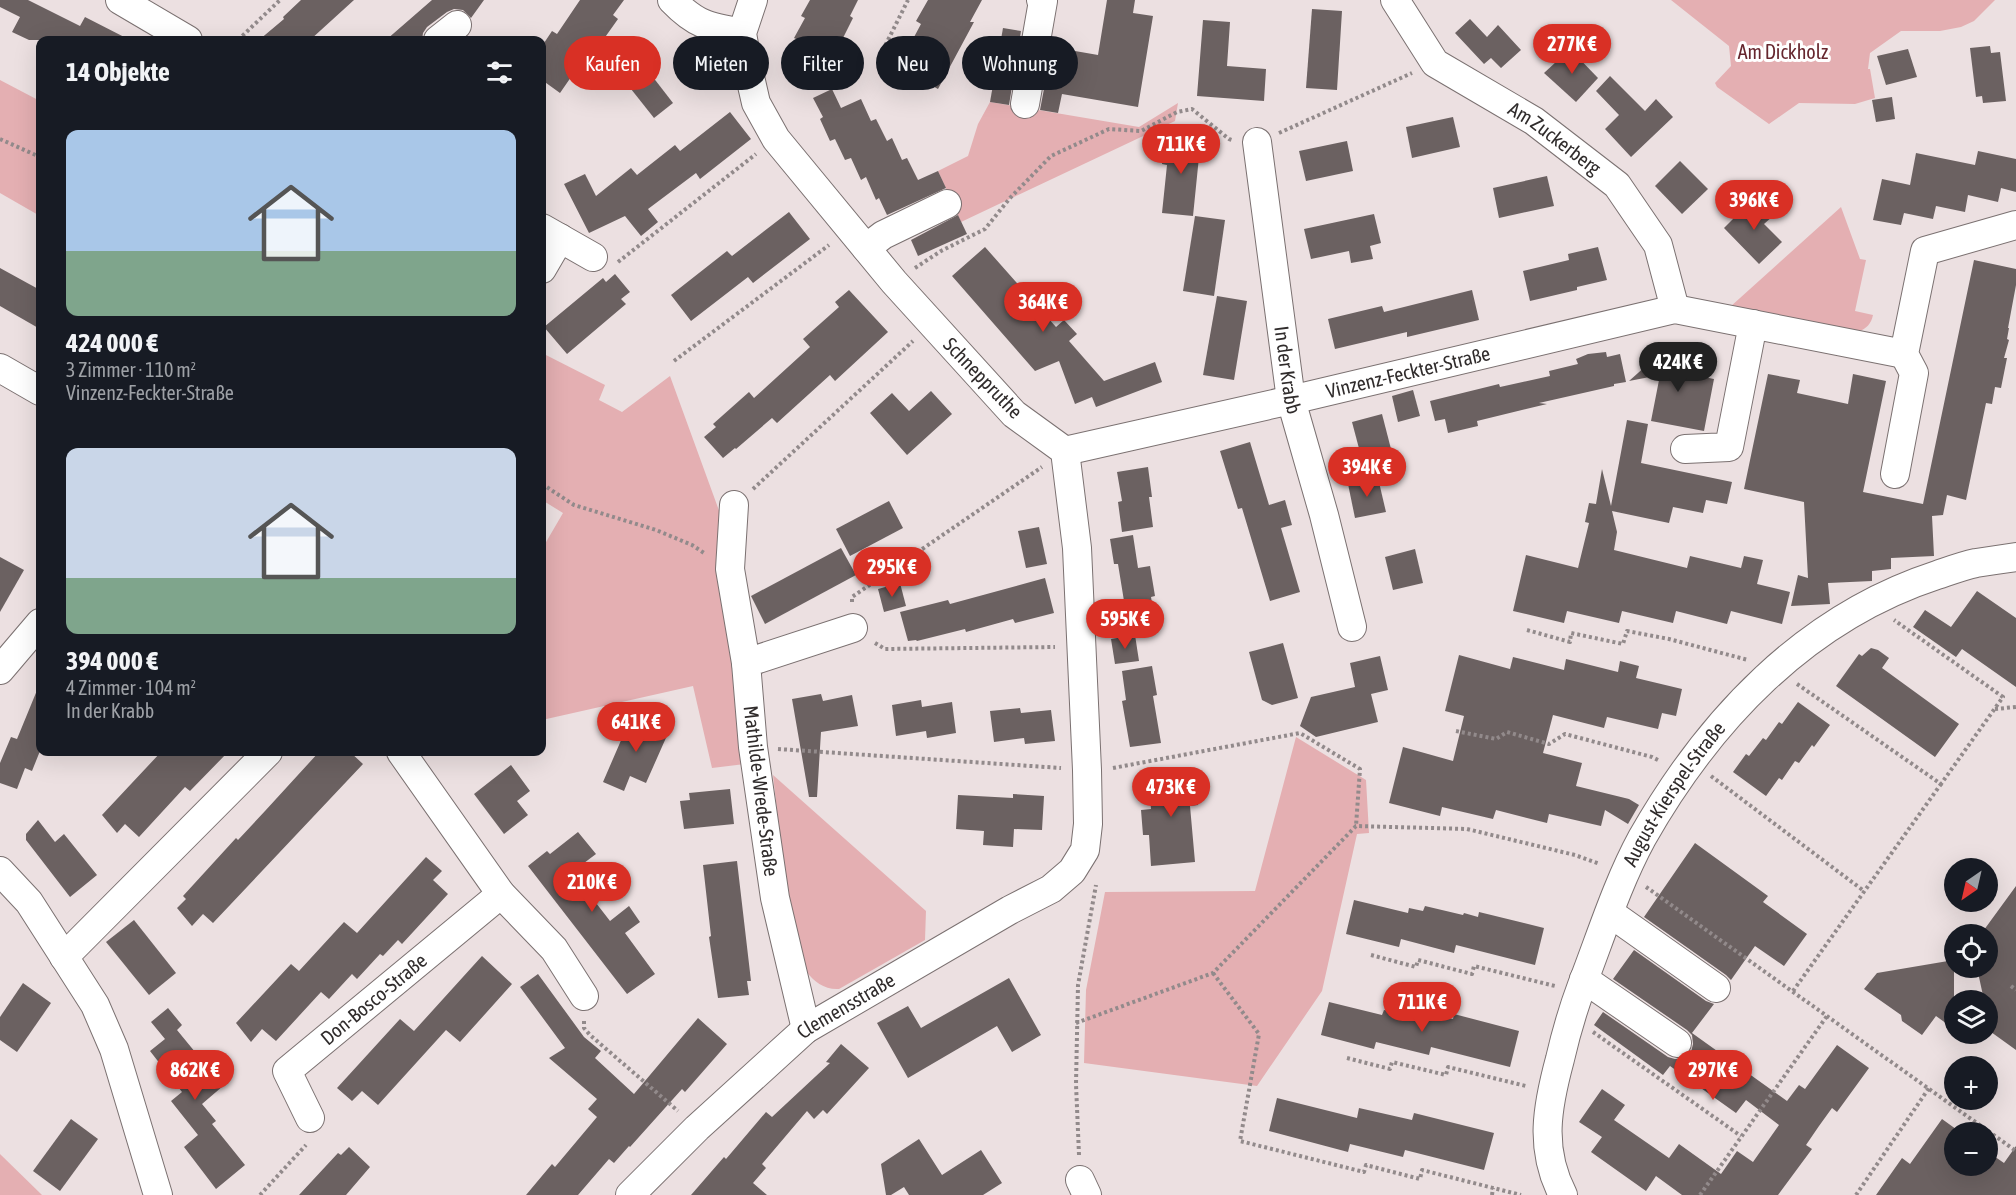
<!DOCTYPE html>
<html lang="de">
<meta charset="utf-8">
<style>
body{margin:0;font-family:"Asap Condensed",sans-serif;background:#242831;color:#f1f3f6;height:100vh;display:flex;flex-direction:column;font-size:22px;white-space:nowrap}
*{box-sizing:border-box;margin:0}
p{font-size:20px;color:#9ea1a6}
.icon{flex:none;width:33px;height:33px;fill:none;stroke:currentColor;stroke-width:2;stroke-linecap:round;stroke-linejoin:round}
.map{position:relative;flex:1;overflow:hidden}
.side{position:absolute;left:36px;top:36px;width:510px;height:720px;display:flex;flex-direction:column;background:#171b24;border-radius:12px;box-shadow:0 6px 24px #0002}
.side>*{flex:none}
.guide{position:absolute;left:564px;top:36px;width:570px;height:54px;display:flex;gap:12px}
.needle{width:39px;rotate:214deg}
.fabs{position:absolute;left:1944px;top:858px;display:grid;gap:12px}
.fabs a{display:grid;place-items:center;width:54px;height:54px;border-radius:50%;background:#171b24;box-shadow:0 6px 24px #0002;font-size:30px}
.price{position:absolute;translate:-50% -51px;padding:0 14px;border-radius:21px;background:#d93025;color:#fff;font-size:20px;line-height:39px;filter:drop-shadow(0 2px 3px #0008)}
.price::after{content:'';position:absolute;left:50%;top:36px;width:18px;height:14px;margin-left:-9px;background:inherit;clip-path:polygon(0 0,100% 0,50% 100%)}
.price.active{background:#222;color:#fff}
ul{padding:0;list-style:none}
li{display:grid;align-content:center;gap:12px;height:318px;padding:0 30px}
li span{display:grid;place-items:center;height:186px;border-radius:12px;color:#555}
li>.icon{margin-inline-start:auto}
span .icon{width:108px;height:108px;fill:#fffc;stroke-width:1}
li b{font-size:26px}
h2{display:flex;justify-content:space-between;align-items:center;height:72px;padding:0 30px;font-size:26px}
.chip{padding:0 21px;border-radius:27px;background:#171b24;box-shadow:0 6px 24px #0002;font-size:21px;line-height:54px}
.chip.active{background:#d93025;color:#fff}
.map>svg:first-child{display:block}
</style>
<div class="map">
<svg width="2016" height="1195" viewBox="0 0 2016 1195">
<rect width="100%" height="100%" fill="#ece0e1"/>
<g fill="#e4afb2">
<polygon points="1671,0 1995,0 1974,21 1961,27 1940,31 1901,31 1870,53 1868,69 1870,69 1875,98 1855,104 1799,103 1769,124 1717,87 1715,83 1731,66 1729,46"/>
<polygon points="0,80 40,101 40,216 0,193"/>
<polygon points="990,102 1139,127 1178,103 1175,121 961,222 938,171 968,156 978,124"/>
<path d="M1841,207L1860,259L1866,260L1855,311L1873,315C1871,324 1867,328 1858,332L1730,307Z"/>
<polygon points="542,353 605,385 599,400 622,412 670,376 725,527 745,764 712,768 693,686 542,720 542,549 563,513 542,500"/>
<polygon points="1296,737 1366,780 1369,833 1357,834 1322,991 1257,1086 1084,1063 1086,990 1105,892 1255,891"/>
<path d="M773,775L926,911L925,940L839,989C825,990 814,982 806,971L785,884Z"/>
<polygon points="0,1154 42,1195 0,1195"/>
</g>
<g fill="#6b6161">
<polygon points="0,0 28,0 80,26 85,17 130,40 29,40 12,32 20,17 0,7"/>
<polygon points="301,0 354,0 310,40 259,40 284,19 283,17"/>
<polygon points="432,0 484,0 471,18 463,10 454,9 447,12 427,27 423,33 422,40 386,40"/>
<polygon points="580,0 624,0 613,15 618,19 591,57 587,54 560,93 542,80 542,46 552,31 557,34"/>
<polygon points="810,0 858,0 850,16 853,18 843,38 847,41 836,61 840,63 829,83 787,61 798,40 794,38 805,18 801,16"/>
<polygon points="928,0 982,0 970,22 974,22 938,89 898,67 921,24 916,21"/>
<polygon points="1107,0 1135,0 1133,13 1153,16 1138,107 1062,94 1058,113 1040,110 1052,47 1098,55"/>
<polygon points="1312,9 1342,11 1337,90 1306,88"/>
<polygon points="1470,19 1487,37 1498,25 1521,50 1501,68 1491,58 1484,64 1455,33"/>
<polygon points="1203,20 1230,22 1227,66 1266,69 1264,101 1197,96"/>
<polygon points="1003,28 1021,31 1009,105 990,102"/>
<polygon points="1990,46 1991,53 2000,52 2006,101 1983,103 1982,96 1976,97 1970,48"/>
<polygon points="1570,49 1598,78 1576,102 1544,73"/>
<polygon points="1908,49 1917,77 1886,85 1877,56"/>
<polygon points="649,72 673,103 654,118 631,89"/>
<polygon points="1610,76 1645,111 1656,99 1673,117 1631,157 1605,129 1619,115 1596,91"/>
<polygon points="832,89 841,108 861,99 871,121 876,119 887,141 892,138 902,160 907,158 918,180 938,171 946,188 887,215 879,198 876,200 866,177 861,180 851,158 845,160 835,139 830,141 820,119 823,117 813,98"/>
<polygon points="1892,97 1895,119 1876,122 1872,100"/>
<polygon points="730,112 751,139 700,179 696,173 648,209 658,222 641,236 625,216 589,233 564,184 585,174 596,196 631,168 637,175 675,145 680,151"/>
<polygon points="1453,117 1460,147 1412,158 1406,127"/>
<polygon points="1179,135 1201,137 1193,216 1162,213 1167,165 1162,164 1164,142 1178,143"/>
<polygon points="1347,141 1353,171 1306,181 1299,151"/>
<polygon points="1978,151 2016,159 2016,192 2001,188 1998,202 1968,195 1965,212 1936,206 1933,219 1904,213 1901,225 1873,220 1882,179 1910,185 1916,153 1975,165"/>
<polygon points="1680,161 1708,189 1682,214 1655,186"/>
<polygon points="1547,176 1554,206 1499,218 1493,188"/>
<polygon points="1755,197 1773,216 1764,224 1782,242 1759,264 1724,228"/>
<polygon points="789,212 810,239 753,283 748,277 691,321 671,295 727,251 732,256"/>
<polygon points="1374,214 1381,243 1370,246 1373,259 1351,263 1349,251 1311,259 1304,229"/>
<polygon points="958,215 967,234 918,256 911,240"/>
<polygon points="1195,216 1225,220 1214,296 1183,291"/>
<polygon points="985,247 1056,327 1064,320 1077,334 1069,341 1104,381 1155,362 1162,382 1096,407 1092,397 1075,404 1059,361 1035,371 952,276"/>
<polygon points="1598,247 1607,280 1577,287 1577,290 1530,301 1523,271 1569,260 1568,254"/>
<polygon points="1974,260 2016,269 2016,285 2008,328 2009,328 2007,339 2009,340 2004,358 2007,358 2001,388 1995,387 1992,404 1986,403 1966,500 1947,495 1943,515 1932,516 1934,556 1891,558 1891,569 1872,571 1872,581 1828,583 1830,604 1791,606 1798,575 1808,578 1804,502 1744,489 1768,374 1800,380 1797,393 1848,404 1853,374 1886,381 1863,492 1923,504"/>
<polygon points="0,268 40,290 40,329 0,306"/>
<polygon points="615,274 630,292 621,299 626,304 567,354 544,327 603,278 606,282"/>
<polygon points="849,290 888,332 835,381 830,375 777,423 772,418 736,449 735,448 723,458 704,437 716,427 713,424 749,392 754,398 810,347 803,339 839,307 835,302"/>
<polygon points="1472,290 1479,320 1407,337 1407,332 1335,349 1328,319 1382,306 1384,312"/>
<polygon points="1217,296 1247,301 1234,380 1203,375"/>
<polygon points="1666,347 1689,374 1714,379 1704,431 1651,421 1660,375 1629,381 1665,349"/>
<polygon points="1606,352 1607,357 1620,354 1626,382 1614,384 1614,386 1539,403 1547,404 1477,421 1478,426 1448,433 1445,419 1435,421 1430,401 1499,384 1500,387 1550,376 1549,371 1578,364 1576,359 1588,354"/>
<polygon points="1413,390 1420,416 1398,422 1392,396"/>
<polygon points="931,391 952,414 907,455 870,413 892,393 909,411"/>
<polygon points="1382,414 1391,449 1361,456 1352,422"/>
<polygon points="1627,420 1648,424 1641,463 1732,482 1727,504 1706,500 1703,513 1673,507 1669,523 1612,511 1617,532 1614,550 1687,568 1690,556 1741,568 1744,556 1763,560 1757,584 1790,592 1782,624 1731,611 1727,624 1676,611 1673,623 1622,611 1619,623 1567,611 1564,623 1513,611 1526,555 1578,568 1589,523 1585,522 1589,503 1596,504 1602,469 1611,506"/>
<polygon points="1250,442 1269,505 1285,500 1292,525 1281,528 1300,592 1270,601 1242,508 1238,509 1220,451"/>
<polygon points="1148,467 1152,497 1149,497 1153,527 1122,532 1118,502 1122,501 1117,472"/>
<polygon points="1378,478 1386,512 1355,518 1348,484"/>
<polygon points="889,501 903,528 850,556 836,529"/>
<polygon points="1039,527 1047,564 1026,568 1018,531"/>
<polygon points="1133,535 1138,568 1150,566 1155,596 1151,597 1156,627 1125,632 1120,602 1124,601 1118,564 1114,564 1110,539"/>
<polygon points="841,548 856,575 765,624 751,596"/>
<polygon points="1415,549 1423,583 1393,590 1385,557"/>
<polygon points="0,557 24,570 0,612"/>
<polygon points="1045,578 1054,613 1015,623 1013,619 966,632 965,629 917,641 916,640 908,641 900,612 948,600 950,604"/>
<polygon points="900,583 906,606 884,612 878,589"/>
<polygon points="1977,591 2016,618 2016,687 1962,649 1956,657 1913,627 1925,610 1951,627"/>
<polygon points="1135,635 1139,661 1115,664 1111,639"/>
<polygon points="1283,643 1298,698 1272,705 1262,700 1249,652"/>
<polygon points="1871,648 1878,650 1889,658 1882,668 1959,724 1935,757 1836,686 1859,654 1862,656"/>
<polygon points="1459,655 1510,669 1513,657 1564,670 1566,659 1618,672 1620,661 1639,666 1636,678 1682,689 1676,716 1662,713 1658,729 1607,717 1604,728 1553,715 1543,753 1582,763 1576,786 1629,799 1639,805 1628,824 1605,810 1601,826 1549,814 1547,823 1496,810 1493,819 1442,807 1440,816 1389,803 1403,747 1453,761 1464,716 1445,711"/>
<polygon points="1380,656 1388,690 1371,694 1378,722 1316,737 1300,726 1311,697 1355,687 1350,663"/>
<polygon points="1152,666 1157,695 1153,696 1161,743 1130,747 1122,701 1126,700 1122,671"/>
<polygon points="40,683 40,751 32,771 25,768 17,789 0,783 0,763 11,737 17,739"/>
<polygon points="821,694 823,701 852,695 858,726 821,732 817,797 809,797 792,699"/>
<polygon points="921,700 922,707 952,702 956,733 927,738 926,731 896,736 892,705"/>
<polygon points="1798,702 1830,725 1814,747 1812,745 1799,763 1795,761 1782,780 1779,778 1766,796 1733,772 1746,754 1749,756 1763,738 1766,740 1779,722 1782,724"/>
<polygon points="1020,708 1021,713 1051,710 1055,741 1025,744 1024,738 994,742 990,711"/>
<polygon points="632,715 669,731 646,783 630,776 624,791 603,782"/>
<polygon points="161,752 228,752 190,791 185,787 139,837 125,824 117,833 102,815"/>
<polygon points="319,752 350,752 363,764 213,923 203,914 192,926 177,908 186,899 183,896 236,838 238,840 265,811"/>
<polygon points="511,765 530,791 517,801 528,815 504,834 474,794"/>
<polygon points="1194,770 1198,805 1190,806 1195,862 1151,866 1149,835 1143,835 1141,810 1151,809 1148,774"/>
<polygon points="730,789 734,824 684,829 680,801 690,800 689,793"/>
<polygon points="1013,794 1044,796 1042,830 1014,829 1013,847 983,845 984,831 956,829 958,795 1013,798"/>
<polygon points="38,820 55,842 64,834 97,875 70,897 26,840 26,834"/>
<polygon points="578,832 596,854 572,872 610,921 629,906 640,922 625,933 655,974 627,994 528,866 547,851 550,854"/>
<polygon points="1695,843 1768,896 1763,902 1807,934 1784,966 1755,946 1731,980 1726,975 1644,917"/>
<polygon points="426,857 442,871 433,880 448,894 402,944 398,940 383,956 380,954 357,979 352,974 329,999 321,992 276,1041 262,1029 251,1042 236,1023 291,964 299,971 344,922 357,933"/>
<polygon points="737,861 751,981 747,981 749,995 718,998 709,937 711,936 703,865"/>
<polygon points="2016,886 2016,1050 1991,1032 1988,1016 1988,1000 1984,1000 1977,968 1988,968 1988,934 1981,934"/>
<polygon points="1354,900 1408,913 1409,908 1423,911 1425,906 1463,915 1464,913 1478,917 1479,912 1544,928 1535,965 1456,945 1454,953 1401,939 1399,947 1346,934"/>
<polygon points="134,920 176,973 149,995 106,942"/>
<polygon points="1634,950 1706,1001 1714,1004 1692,1033 1787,1101 1799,1085 1805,1089 1837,1045 1869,1068 1837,1112 1832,1108 1819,1126 1806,1145 1812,1149 1778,1195 1682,1195 1656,1176 1646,1191 1591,1152 1602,1137 1579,1122 1602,1089 1625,1105 1614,1120 1669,1158 1679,1144 1721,1174 1737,1151 1753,1162 1779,1125 1746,1100 1736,1113 1670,1066 1663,1075 1594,1025 1603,1012 1668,1057 1675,1059 1684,1058 1691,1052 1693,1044 1692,1035 1687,1030 1613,979"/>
<polygon points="482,956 512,984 460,1042 446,1030 378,1105 362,1091 352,1101 337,1088 400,1019 414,1031"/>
<polygon points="1954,960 1954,1029 1936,1016 1922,1035 1902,1021 1901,1015 1864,989 1877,973"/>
<polygon points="538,974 584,1037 601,1051 595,1058 634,1094 698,1018 727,1044 685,1092 682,1089 630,1147 629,1146 614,1163 609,1159 578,1195 526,1195 552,1164 555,1167 597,1117 588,1109 597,1099 549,1058 565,1048 520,987"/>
<polygon points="1009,978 1041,1035 1012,1052 997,1026 908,1078 877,1023 908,1006 921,1028"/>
<polygon points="23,983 51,1003 17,1052 0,1040 0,1017"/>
<polygon points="1329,1002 1382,1015 1384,1010 1398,1013 1400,1008 1438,1018 1438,1016 1453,1019 1454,1014 1519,1031 1510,1067 1431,1047 1429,1055 1376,1042 1374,1049 1321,1035"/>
<polygon points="168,1008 182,1025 177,1030 223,1086 202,1104 216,1121 212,1124 245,1165 216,1189 184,1147 198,1135 171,1101 182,1092 150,1051 165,1039 151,1022"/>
<polygon points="841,1044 869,1068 827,1114 823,1110 814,1119 807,1111 762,1164 766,1168 753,1183 767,1195 691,1195 724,1157 726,1159 766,1112 772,1117 830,1063 826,1062"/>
<polygon points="1277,1098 1357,1118 1359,1108 1412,1120 1414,1113 1494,1133 1484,1170 1405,1150 1403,1157 1350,1144 1348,1152 1269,1131"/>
<polygon points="71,1119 98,1139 60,1191 33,1171"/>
<polygon points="1942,1119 1960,1132 1954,1132 1954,1166 1988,1166 1988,1152 2004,1163 2016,1146 2016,1195 1876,1195 1902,1158 1910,1164"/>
<polygon points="919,1139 942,1175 981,1150 1002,1183 983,1195 909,1195 904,1187 891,1195 886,1195 881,1164"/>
<polygon points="349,1147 370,1167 346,1195 299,1195 338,1153 341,1155"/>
</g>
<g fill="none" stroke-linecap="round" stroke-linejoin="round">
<g stroke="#7b7171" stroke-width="30">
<g id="minor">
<polyline points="120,0 188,40"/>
<path d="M672,0C696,25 709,27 742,33"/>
<path id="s1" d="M1395,0L1435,63L1534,121L1617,185L1658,245L1675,309"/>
<polyline points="438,40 457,25"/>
<polyline points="1025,104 1043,1 1041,0"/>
<path id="s2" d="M1257,142L1291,400L1324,515L1352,627"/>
<polyline points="542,228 593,257"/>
<polyline points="866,248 883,235 947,204"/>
<polyline points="542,269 560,238"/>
<polyline points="0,368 40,391"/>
<polyline points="1685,449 1729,447 1753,324"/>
<path id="s3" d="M1065,451L1291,400L1675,309L1904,354"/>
<polyline points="1895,474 1914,373 1904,354 1925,251 2016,225"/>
<polyline points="734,505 730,569 746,663"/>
<polyline points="0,670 40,623"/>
<polyline points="401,752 501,894 554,949 584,996"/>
<polyline points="0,871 29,902 95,1005 114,1049 158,1195"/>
<polyline points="1610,913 1716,988"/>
<polyline points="64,957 268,752"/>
<polyline points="1584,979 1677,1043"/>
<polyline points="806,1029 775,898 753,747 746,663 853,628"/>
<path id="s4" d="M310,1118L287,1071L501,894"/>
<polyline points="1080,1180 1087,1195"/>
<path id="s5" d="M630,1195L697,1128L806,1029L1010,910L1051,889L1072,871L1085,850L1088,824L1087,770L1077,548L1065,451L1014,414L894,282L776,139L756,103L748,68L742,33L753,0"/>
<path id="s6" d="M1563,1195C1539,1149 1547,1107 1560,1059C1566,1033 1573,1009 1582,985C1601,936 1617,884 1642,838C1709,720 1805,618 1937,575C1949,571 1962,566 1976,563C1989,561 2003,559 2016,557"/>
</g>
</g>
<g stroke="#928a8b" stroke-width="4" stroke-dasharray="3 3" stroke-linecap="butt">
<polyline points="238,40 280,0"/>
<polyline points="880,56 908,0"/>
<polyline points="1279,133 1412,73"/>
<polyline points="0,139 40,157"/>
<polyline points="618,262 756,154"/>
<polyline points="915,268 941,251 985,229 1010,198 1051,156 1109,129 1141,131 1177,112 1192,109 1229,139 1232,140"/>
<polyline points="674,361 829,245"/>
<polyline points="542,484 574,505 656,530 692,545 704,553"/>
<polyline points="753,489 913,341"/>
<polyline points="852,602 852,597 1042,467"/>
<polyline points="1527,630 1570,642 1571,633 1623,644 1627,631 1669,639 1748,660"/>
<polyline points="875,643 885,649 1055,647"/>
<polyline points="1797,684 1941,784 2003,697 1894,620"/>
<polyline points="1995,709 2016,707"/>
<polyline points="1456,731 1496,739 1507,732 1549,744 1565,734 1652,757 1660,761"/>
<polyline points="778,749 1061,768"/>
<polyline points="1113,768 1300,733 1360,769 1356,826"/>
<polyline points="1711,776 1864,891"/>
<polyline points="1646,887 2016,1151"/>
<polyline points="1371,955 1416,967 1418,960 1472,974 1474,966 1555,986"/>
<polyline points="1213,973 1259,1034 1240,1141 1364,1172 1366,1165 1420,1179 1422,1170 1521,1195"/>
<polyline points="2011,986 2016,990"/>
<polyline points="1793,991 1941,784"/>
<polyline points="584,1021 584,1028 590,1035 678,1111"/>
<polyline points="1076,1023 1213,973 1356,826 1467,829 1575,855 1600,864"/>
<polyline points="1593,1032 1741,1136"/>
<polyline points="1347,1058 1390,1069 1392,1062 1446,1075 1448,1067 1526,1086"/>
<polyline points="1079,1155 1076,1084 1078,985 1096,885"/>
<polyline points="260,1195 306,1145"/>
<polyline points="1492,1195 1493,1188"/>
<polyline points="1700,1195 1827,1016"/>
<polyline points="1856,1195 1929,1088"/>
</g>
<use href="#minor" stroke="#fff" stroke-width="28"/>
</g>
<g text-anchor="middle" stroke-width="6" stroke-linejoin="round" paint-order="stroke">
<g font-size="20" fill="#66262e" stroke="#fff">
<text x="1783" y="59">Am Dickholz</text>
</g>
<g font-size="20" fill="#302c2c" stroke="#fff">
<text dy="7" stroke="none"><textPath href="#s1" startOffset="216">Am Zuckerberg</textPath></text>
<text dy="7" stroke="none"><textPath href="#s2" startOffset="230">In der Krabb</textPath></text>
<text dy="7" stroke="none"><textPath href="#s3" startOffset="352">Vinzenz-Feckter-Straße</textPath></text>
<text transform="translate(983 378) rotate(46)" y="7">Schneppruthe</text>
<text transform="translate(761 791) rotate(83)" y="7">Mathilde-Wrede-Straße</text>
<text dy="7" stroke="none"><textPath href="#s6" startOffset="430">August-Kierspel-Straße</textPath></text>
<text dy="7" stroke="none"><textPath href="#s4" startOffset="165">Don-Bosco-Straße</textPath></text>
<text dy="7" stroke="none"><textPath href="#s5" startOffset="288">Clemensstraße</textPath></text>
</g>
</g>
</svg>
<div class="fabs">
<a><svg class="needle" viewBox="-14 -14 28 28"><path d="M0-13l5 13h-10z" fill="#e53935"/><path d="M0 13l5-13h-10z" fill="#9ea1a6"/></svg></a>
<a><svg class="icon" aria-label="locate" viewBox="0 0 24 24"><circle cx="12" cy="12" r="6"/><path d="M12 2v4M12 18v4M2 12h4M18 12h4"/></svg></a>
<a><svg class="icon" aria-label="layers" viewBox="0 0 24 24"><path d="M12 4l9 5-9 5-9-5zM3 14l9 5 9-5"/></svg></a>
<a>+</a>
<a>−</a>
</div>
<b class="price" style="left:1572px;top:75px">277K €</b>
<b class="price" style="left:1181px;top:175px">711K €</b>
<b class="price" style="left:1754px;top:231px">396K €</b>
<b class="price" style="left:1043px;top:333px">364K €</b>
<b class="price active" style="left:1678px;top:393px">424K €</b>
<b class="price" style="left:1367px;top:498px">394K €</b>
<b class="price" style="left:892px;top:598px">295K €</b>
<b class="price" style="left:1125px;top:650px">595K €</b>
<b class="price" style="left:636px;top:753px">641K €</b>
<b class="price" style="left:1171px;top:818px">473K €</b>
<b class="price" style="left:592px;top:913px">210K €</b>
<b class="price" style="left:1422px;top:1033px">711K €</b>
<b class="price" style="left:195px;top:1101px">862K €</b>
<b class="price" style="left:1713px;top:1101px">297K €</b>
<div class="guide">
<a class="chip active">Kaufen</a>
<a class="chip">Mieten</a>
<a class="chip">Filter</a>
<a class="chip">Neu</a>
<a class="chip">Wohnung</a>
</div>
<section class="side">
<h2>14 Objekte<svg class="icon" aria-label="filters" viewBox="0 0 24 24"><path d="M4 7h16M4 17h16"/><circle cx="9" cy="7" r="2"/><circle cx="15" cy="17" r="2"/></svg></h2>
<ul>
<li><span style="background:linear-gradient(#a9c7e8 65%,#7fa58c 0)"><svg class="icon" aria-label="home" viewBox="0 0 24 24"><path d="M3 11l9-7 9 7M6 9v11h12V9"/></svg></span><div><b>424 000 €</b><p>3 Zimmer · 110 m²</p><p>Vinzenz-Feckter-Straße</p></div></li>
<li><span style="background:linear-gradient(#c9d6e8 70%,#7fa58c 0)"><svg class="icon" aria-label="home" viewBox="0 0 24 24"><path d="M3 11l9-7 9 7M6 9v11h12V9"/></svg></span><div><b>394 000 €</b><p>4 Zimmer · 104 m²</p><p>In der Krabb</p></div></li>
</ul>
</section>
</div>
